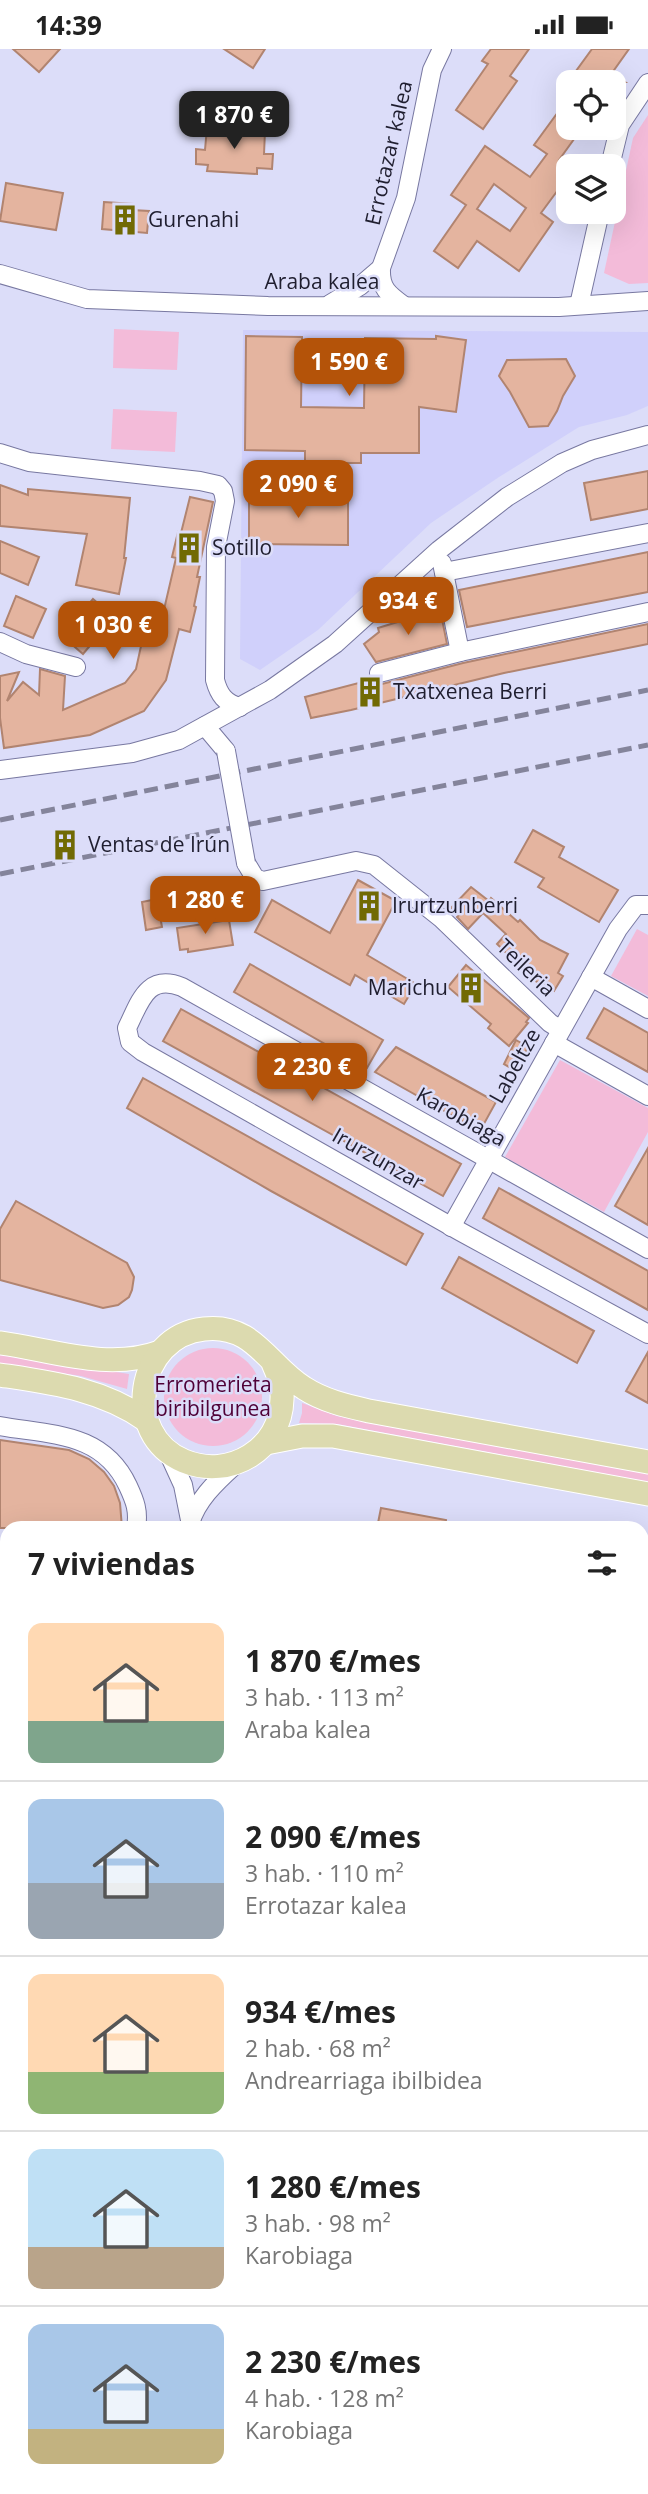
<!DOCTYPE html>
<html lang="es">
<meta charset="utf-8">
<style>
body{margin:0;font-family:"Open Sans",sans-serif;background:#f6f6f6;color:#222;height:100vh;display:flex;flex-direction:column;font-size:26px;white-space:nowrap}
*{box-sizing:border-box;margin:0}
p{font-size:23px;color:#767676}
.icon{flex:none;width:38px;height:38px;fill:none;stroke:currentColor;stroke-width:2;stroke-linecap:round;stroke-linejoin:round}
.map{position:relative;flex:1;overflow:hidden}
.side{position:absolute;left:0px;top:1472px;width:649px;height:975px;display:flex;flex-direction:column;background:#fff;border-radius:21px 21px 0 0;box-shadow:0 7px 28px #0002}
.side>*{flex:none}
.tools{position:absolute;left:556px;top:21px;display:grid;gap:14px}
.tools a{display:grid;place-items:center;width:70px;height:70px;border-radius:14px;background:#fff;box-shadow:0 7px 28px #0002;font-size:35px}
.price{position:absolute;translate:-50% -60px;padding:0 16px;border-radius:14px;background:#b45309;color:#fff;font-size:23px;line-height:46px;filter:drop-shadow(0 2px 4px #0008)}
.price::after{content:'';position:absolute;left:50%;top:42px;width:21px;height:16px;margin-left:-10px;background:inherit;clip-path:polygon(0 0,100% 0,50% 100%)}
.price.current{background:#222;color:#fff}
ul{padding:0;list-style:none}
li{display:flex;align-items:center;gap:21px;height:175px;padding:0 28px}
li+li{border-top:2px solid #e0e0e0}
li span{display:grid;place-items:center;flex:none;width:196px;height:140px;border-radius:14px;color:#555}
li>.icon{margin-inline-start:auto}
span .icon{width:84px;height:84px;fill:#fffc;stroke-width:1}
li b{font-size:30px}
h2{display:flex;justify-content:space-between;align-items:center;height:84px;padding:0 28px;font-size:30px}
.status{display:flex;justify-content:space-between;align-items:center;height:49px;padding:0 35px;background:#fff;direction:ltr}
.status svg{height:19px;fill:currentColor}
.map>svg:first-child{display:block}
</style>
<div class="status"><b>14:39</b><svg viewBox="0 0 49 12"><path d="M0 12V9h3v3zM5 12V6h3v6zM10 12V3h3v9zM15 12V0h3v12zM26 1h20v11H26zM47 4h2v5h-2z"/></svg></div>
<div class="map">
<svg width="648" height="2445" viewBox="0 0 648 2445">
<rect width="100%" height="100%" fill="#dcddf9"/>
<polygon fill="#d0d0fb" points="243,281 648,283 648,357 627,366 579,378 499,428 431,474 318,581 260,621 240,610"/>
<g fill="#f3bbd9">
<polygon points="648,66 648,234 629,235 604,224 633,89"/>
<polygon points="114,280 179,283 177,321 113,319"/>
<polygon points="113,360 177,363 175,403 111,400"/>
<polygon points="637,880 648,886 648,947 611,927"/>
<polygon points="560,1011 648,1059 648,1083 604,1163 505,1108"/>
<circle cx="213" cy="1348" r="49"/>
<polygon points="0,1305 129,1325 127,1340 81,1327 0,1315"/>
<polygon points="302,1354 337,1367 648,1425 648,1433 337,1375 299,1374 302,1364"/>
</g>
<g fill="#d08db2">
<polygon points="642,1713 648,1713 648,2018 642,2019"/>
<polygon points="648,2037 648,2436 642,2420 642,2038"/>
<polygon points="7,2073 7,2440 390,2440 380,2445 0,2445 0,2076"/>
<polygon points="536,2440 591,2440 592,2445 536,2445"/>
</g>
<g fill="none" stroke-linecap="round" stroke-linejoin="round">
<g stroke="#55aaca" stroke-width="33">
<polyline points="642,1897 648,1898"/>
<polyline points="0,2206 7,2200"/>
</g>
</g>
<g fill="#e4b49f" stroke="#b18470" stroke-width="2" fill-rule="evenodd">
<polygon points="13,0 60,0 39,23"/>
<polygon points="224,0 265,0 253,19"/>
<polygon points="491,0 529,0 510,27 517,32 483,80 456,61 488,15 482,12"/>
<polygon points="592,0 629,0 612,24 625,33 568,33"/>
<path d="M569,48V79H582L559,111L569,118V126L541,164L553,173L519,222L477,192L458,219L434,202L466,156L451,146L485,97L530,128L547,105L534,96ZM494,135L526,159L510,182L477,160Z"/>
<polygon points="207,78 265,82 264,105 273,105 272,120 257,119 257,125 207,122 208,116 196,115 196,100 205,101"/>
<polygon points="6,134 63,144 56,181 0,172"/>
<polygon points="104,153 133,155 132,161 149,162 147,184 102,180"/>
<polygon points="246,287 302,288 301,358 364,359 365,289 436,290 436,287 466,291 456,363 419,358 419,404 361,404 361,414 305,414 305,402 245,401"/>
<polygon points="566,310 575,327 563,347 557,362 548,377 529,378 510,343 499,327 507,311"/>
<polygon points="648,422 648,460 591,471 584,434"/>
<polygon points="0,436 28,446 28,440 130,449 124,509 126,509 119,545 76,536 87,485 0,477"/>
<polygon points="249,445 348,446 348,496 249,495"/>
<polygon points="190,448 213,453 197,528 200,528 194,557 196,558 190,583 179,580 166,631 144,662 90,686 4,699 0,669 0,627 19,623 7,652 23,633 39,646 40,620 65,627 63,661 125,634 136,620 145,579 159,582 176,509 172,508 178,483 181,484"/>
<polygon points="0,492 39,508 28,536 0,524"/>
<polygon points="648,503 648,543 467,578 459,541"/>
<polygon points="16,547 46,560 33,589 4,577"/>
<polygon points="93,550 114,568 83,605 62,587"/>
<polygon points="440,560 447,595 376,613 364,595 379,583 378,579"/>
<polygon points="648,575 648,595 504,624 351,661 311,669 305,648 370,631 375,635 382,635 463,614"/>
<polygon points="533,781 564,798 559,808 618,841 599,873 538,838 544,829 515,813"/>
<polygon points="358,831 396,852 367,906 416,935 404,955 355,926 350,936 255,883 272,851 330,884"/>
<polygon points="471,838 489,852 491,849 518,873 520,871 540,891 568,905 558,924 563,927 554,942 528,928 529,926 497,895 506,885 483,864 468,880 457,868 459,866 451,859"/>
<polygon points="157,850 162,878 146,881 142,853"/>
<polygon points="229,871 233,896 188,903 188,900 180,901 177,879"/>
<polygon points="250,915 383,991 367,1019 234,943"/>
<polygon points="466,916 529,969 526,973 528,974 509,997 488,979 491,975 448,938"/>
<polygon points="604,959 648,984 648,1023 587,989"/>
<polygon points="181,960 461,1115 443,1147 163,992"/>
<polygon points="516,991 528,998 516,1022 504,1015"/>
<polygon points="396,998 496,1053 480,1082 375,1023"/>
<polygon points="143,1029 423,1185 406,1216 271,1142 127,1059"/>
<polygon points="648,1099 648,1176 615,1157"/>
<polygon points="499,1139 648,1222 648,1261 483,1169"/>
<polygon points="16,1152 127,1214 134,1228 132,1241 129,1248 118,1256 103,1259 0,1231 0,1180"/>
<polygon points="459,1208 594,1282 577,1314 442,1239"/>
<polygon points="648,1303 648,1354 626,1342"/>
<polygon points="0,1391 69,1401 89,1410 104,1423 114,1437 120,1454 122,1479 0,1479"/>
<polygon points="381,1459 446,1471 445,1479 377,1479"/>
</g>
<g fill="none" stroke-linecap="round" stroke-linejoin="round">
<g stroke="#7878a1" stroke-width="20">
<g id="minor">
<polyline points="610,117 620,76 648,34"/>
<polyline points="0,225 87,250 268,257 559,258 648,252"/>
<polyline points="330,255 360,237 381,219"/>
<path d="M403,256C388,245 380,239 381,219L406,149L432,21L442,0"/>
<polyline points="579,256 600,163"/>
<path d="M0,404L29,413L200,432L218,436L223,442L225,452L216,498L215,631C219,646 225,654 240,658"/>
<polyline points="442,514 460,603"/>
<polyline points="444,523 648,484"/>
<polyline points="0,593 26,605 76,618"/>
<polyline points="379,624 460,603 648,563"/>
<polyline points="205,677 226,702"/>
<polyline points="0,721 132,704 179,691 270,641 335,595 439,501 507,448 562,414 592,401 648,386"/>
<polyline points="246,814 255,829 263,832 356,812 374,816 442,870 550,974 561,981"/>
<polyline points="591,928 648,960"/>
<polyline points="554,994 648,1047"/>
<polyline points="451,1178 618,880 636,856 648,856"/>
<path d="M648,1200L182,938C147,924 140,953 127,979L130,993L143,1003L461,1183L648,1285"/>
<path d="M0,1377C51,1386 103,1383 128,1437C135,1452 139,1462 136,1479"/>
<polyline points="167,1401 183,1436 190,1471"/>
<path d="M189,1479C194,1453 217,1432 236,1415"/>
<polyline points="0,1583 7,1584"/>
<polyline points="642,1713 648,1713"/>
<polyline points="0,1954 7,1953"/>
<polyline points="642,2365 648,2364"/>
<polyline points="390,2445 403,2440"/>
</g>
</g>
<g stroke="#fff" stroke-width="25">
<g id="major">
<path d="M0,1294C52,1301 108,1322 160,1303"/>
<path d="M273,1314C278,1325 283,1337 282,1350C281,1400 230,1431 184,1412C121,1386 136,1287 204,1280C254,1274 268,1317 304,1339C324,1352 347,1357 369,1362L648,1413"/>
<path d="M0,1326C53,1334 102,1340 146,1371"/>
<polyline points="266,1394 302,1387 333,1387 648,1445"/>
<polyline points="642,2017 648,2015"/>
<polyline points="0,2308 7,2302"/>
</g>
</g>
<use href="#minor" stroke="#fff" stroke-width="18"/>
<use href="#major" stroke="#dcdaaf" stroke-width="23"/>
<g stroke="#84849b" stroke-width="5" stroke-dasharray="14 7" stroke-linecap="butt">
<polyline points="0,771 648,641"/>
<polyline points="0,825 648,696"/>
</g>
<g stroke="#7878a1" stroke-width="20" stroke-linecap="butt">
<polyline id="minor-bridge" points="226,702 246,814"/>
</g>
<use href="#minor-bridge" stroke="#fff" stroke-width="18"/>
</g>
<defs>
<g id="building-bare" transform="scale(2.415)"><path d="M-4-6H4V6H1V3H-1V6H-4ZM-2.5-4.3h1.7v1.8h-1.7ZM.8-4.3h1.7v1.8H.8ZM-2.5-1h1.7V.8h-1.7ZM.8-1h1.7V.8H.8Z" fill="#716a04" stroke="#dcddf9" stroke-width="2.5" paint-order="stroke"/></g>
</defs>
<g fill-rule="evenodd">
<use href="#building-bare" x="125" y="171"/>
<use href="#building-bare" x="189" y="499"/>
<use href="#building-bare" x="370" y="643"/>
<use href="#building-bare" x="65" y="796"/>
<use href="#building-bare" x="369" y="857"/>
<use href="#building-bare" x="471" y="939"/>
</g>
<g text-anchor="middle" stroke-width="5" stroke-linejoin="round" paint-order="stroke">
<g font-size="21" fill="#1f1e2f" stroke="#dcddf9">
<text transform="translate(389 104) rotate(-77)" y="7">Errotazar kalea</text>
<text x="322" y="240">Araba kalea</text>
<text transform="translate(526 919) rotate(44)" y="7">Teileria</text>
<text transform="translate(515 1017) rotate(-61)" y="7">Labeltze</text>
<text transform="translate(461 1068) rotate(29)" y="7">Karobiaga</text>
<text transform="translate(378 1110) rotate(30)" y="7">Irurzunzar</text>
</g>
<g font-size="21" fill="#1f1e2f" stroke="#dcddf9" text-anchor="start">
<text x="148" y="178">Gurenahi</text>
<text x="212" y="506">Sotillo</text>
<text x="393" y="650">Txatxenea Berri</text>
<text x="88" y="803">Ventas de Irún</text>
<text x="392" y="864">Irurtzunberri</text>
<text x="448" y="946" text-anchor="end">Marichu</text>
</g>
<g font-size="21" fill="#4f0037" stroke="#dcddf9">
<text x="213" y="1343">Erromerieta<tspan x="213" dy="24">biribilgunea</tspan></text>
</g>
</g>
</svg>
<div class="tools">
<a><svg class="icon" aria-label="locate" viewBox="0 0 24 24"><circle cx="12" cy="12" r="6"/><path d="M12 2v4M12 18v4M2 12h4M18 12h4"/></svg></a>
<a><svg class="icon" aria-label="layers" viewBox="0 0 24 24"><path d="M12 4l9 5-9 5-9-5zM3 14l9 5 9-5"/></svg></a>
</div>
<b class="price current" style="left:234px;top:102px">1 870 €</b>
<b class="price" style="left:349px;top:349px">1 590 €</b>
<b class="price" style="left:298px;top:471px">2 090 €</b>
<b class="price" style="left:408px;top:588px">934 €</b>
<b class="price" style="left:113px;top:612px">1 030 €</b>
<b class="price" style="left:205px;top:887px">1 280 €</b>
<b class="price" style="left:312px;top:1054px">2 230 €</b>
<section class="side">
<h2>7 viviendas<svg class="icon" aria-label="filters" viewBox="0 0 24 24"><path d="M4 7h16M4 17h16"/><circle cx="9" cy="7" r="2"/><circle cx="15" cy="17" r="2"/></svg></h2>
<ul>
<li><span style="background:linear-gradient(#ffd9b3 70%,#7fa58c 0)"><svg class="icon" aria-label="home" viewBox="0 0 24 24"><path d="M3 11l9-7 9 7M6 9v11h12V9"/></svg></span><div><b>1 870 €/mes</b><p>3 hab. · 113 m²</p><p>Araba kalea</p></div></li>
<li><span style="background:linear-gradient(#a9c7e8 60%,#9aa5b1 0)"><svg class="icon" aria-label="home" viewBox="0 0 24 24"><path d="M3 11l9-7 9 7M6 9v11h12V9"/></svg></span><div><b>2 090 €/mes</b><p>3 hab. · 110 m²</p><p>Errotazar kalea</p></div></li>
<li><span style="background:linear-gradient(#ffd9b3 70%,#8fb573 0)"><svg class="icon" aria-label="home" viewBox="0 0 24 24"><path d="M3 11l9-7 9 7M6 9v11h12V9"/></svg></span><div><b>934 €/mes</b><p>2 hab. · 68 m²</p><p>Andrearriaga ibilbidea</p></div></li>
<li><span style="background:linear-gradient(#bfe0f5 70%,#b9a48a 0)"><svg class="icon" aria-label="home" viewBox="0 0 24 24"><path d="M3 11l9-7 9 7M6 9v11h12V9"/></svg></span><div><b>1 280 €/mes</b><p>3 hab. · 98 m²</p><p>Karobiaga</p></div></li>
<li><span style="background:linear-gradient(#a9c7e8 75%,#c2b280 0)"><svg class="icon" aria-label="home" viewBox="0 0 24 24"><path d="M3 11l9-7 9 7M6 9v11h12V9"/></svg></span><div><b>2 230 €/mes</b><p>4 hab. · 128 m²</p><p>Karobiaga</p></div></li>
</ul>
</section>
</div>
